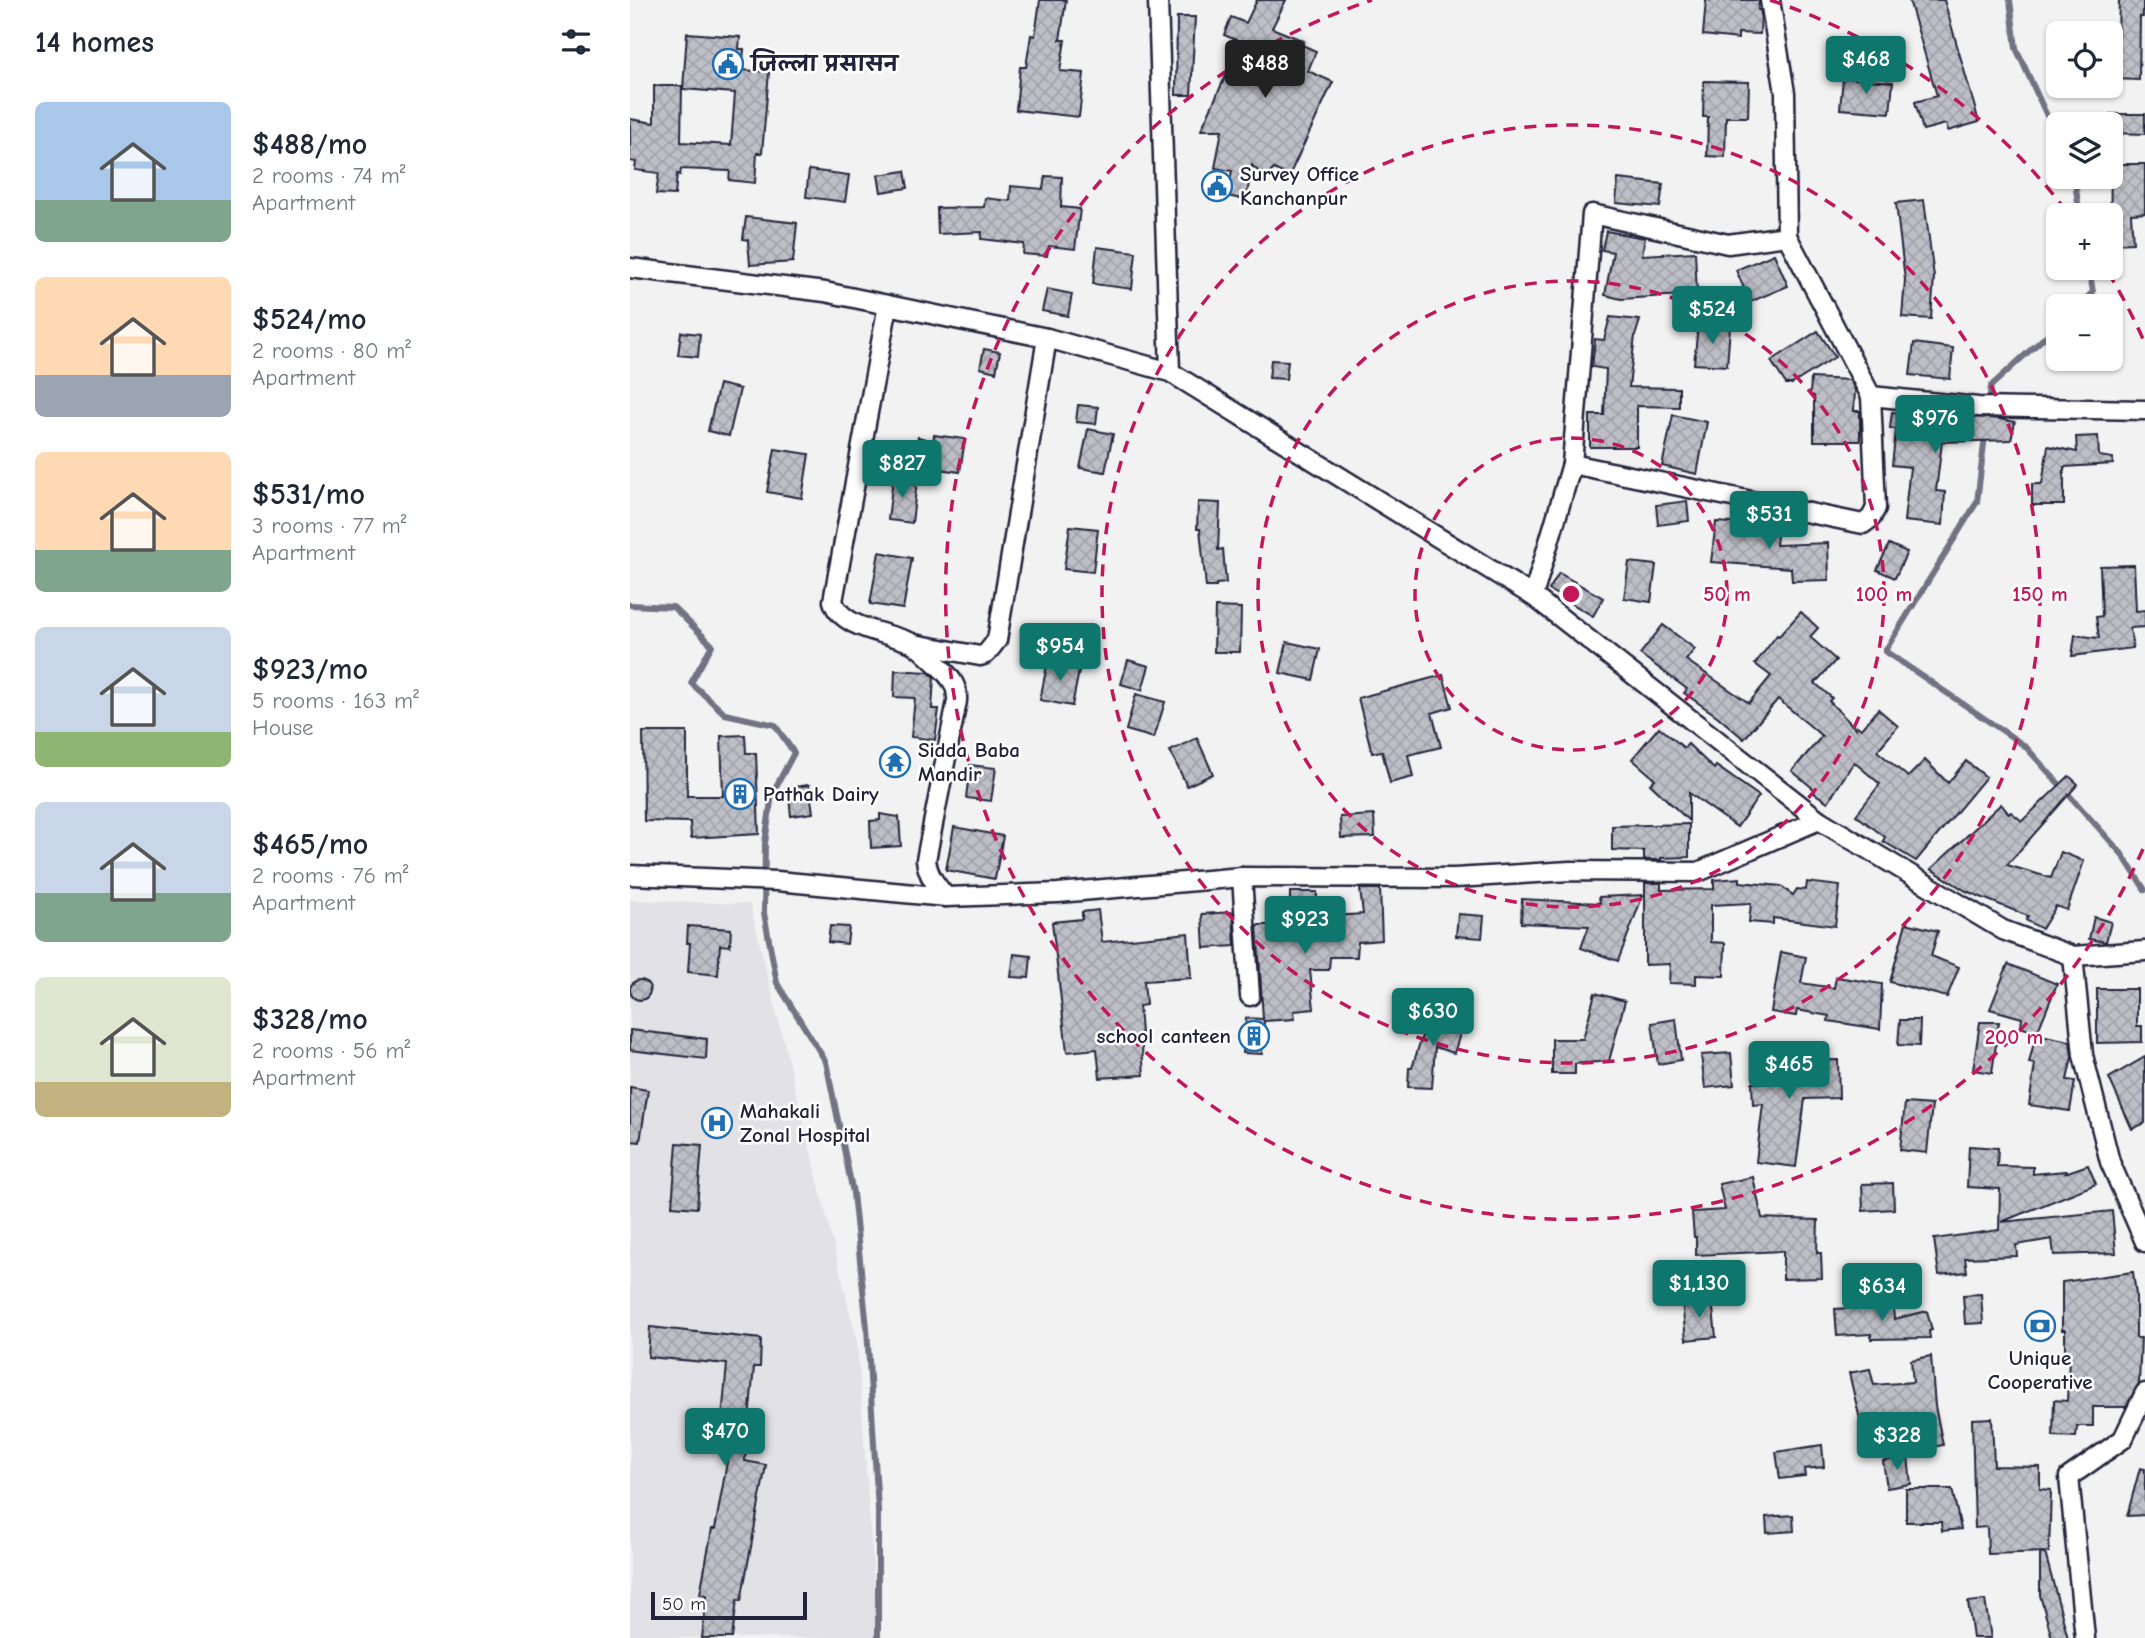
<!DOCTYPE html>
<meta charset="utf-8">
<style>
body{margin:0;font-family:"Comic Neue","Playpen Sans Deva",sans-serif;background:#f6f6f7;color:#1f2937;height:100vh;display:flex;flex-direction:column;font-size:26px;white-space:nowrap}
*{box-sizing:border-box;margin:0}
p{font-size:23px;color:#747a83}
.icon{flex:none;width:38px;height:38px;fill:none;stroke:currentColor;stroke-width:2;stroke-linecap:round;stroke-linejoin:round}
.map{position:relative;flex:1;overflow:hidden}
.panel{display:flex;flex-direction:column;background:#fff;width:630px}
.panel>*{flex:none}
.fabs{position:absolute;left:1416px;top:21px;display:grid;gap:14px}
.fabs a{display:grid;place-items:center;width:77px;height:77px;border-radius:10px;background:#fff;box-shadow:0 2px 5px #0004;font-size:35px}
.scale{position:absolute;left:21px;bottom:18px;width:156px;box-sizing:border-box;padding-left:7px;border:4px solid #22223b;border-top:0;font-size:19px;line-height:24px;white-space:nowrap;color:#22223b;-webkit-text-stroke:5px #fff;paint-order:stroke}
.price{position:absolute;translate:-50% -60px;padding:0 16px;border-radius:7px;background:#0f766e;color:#fff;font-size:23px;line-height:46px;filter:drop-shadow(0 2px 4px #0008)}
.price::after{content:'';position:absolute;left:50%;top:42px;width:21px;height:16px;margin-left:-10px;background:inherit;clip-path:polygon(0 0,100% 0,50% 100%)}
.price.selected{background:#222;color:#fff}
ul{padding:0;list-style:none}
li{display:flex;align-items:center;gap:21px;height:175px;padding:0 35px}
li span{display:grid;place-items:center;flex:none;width:196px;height:140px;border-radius:10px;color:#555}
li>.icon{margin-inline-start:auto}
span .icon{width:84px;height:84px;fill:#fffc;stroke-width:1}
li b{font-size:30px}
h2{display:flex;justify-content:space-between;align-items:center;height:84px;padding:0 35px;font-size:30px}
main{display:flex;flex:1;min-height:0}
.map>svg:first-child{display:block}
</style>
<main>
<section class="panel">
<h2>14 homes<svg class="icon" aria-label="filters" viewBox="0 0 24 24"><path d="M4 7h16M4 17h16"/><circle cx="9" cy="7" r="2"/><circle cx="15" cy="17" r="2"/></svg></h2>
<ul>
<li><span style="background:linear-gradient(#a9c7e8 70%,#7fa58c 0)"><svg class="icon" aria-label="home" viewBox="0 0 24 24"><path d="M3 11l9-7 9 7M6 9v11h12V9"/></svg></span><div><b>$488/mo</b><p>2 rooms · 74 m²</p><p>Apartment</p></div></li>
<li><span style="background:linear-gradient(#ffd9b3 70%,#9aa5b1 0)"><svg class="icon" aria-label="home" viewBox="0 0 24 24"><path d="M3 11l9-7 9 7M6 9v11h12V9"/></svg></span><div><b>$524/mo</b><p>2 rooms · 80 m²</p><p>Apartment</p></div></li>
<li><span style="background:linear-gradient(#ffd9b3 70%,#7fa58c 0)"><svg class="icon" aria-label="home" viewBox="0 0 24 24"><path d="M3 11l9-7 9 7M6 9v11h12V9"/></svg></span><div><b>$531/mo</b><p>3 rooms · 77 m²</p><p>Apartment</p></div></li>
<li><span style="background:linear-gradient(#c9d6e8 75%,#8fb573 0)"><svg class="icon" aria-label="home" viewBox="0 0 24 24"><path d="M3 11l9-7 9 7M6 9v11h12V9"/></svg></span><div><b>$923/mo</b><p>5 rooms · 163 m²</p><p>House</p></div></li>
<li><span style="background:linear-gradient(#c9d6e8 65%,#7fa58c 0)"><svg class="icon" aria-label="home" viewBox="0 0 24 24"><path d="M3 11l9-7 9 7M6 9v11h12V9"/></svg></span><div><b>$465/mo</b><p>2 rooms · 76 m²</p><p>Apartment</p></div></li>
<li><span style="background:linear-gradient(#dfe7d0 75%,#c2b280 0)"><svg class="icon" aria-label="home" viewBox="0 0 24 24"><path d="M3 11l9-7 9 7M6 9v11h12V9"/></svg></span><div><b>$328/mo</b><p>2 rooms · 56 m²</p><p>Apartment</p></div></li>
</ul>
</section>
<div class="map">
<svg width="1515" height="1638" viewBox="0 0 1515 1638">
<defs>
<pattern id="building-cross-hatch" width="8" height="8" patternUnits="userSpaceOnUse" patternTransform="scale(1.75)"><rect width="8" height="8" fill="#bebec6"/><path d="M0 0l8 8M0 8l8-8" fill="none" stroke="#a3a3ab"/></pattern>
</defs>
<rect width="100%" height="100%" fill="#f2f2f3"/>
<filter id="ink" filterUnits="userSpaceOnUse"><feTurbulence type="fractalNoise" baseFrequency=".0143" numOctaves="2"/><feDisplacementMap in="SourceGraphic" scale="14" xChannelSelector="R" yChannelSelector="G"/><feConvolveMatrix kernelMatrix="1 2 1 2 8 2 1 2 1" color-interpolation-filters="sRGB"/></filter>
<g filter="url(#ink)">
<polygon fill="#e2e2e6" points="0,900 120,904 227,1341 248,1638 0,1638"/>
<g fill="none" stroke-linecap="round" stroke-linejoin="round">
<g stroke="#727282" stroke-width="6">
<polyline points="1380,0 1386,48 1428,140"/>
<polyline points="1444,177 1450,215"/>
<polyline points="1448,306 1463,292 1459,268"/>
<polyline points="1428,325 1361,386 1347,502 1255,651 1395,746 1492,854 1515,890"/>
<polyline points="0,605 43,607 82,645 61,683 95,714 145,725 164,753 142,794 135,843 134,913 147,983 196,1062 223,1193 237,1328 248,1510 248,1638"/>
</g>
</g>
<g fill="url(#building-cross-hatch)" stroke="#22223b" stroke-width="2">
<polygon points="410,0 436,0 430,40 435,40 430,71 454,73 449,117 386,110 390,67 396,67 401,35 405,36"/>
<polygon points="627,0 656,0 642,28 674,41 672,45 686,51 678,71 703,82 659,176 644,169 635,178 622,165 616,200 597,196 602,171 585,168 592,130 571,130 611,42 594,35 601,17 616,23"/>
<polygon points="1076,0 1129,0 1128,10 1130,10 1131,14 1130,34 1108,33 1108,39 1073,35"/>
<polygon points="1279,0 1314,0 1349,122 1318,131 1316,124 1293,130 1285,102 1307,96"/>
<polygon points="1489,0 1513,0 1513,17 1510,17 1509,80 1484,79 1485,35 1488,35"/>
<polygon points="547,17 565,17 561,95 546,95"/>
<polygon points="57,33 110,37 109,49 114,49 112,70 139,72 132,153 127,153 125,183 99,180 100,171 51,169 50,175 47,174 45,195 26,194 29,173 5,170 6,162 0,161 0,119 24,123 24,86 52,86 51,142 101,145 105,93 53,89"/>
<polygon points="1213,78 1263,82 1260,113 1210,109"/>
<polygon points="1074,81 1119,82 1118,117 1096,117 1095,157 1077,156 1078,117 1073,117"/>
<polygon points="1480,114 1515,114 1515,134 1480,133"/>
<polygon points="1481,164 1515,164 1515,213 1501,214 1503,243 1480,244"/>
<polygon points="179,170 219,175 215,202 176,197"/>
<polygon points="275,171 278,188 251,192 248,175"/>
<polygon points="415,176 432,177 431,207 450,209 445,249 419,246 417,256 393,254 394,244 351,239 352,232 308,234 307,208 354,207 355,198 380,201 381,186 413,189"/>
<polygon points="988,179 1033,184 1030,207 986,203"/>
<polygon points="1294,200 1304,277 1301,319 1272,317 1275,280 1266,203"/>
<polygon points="116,217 167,223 163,262 120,265 118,240 113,239"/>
<polygon points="976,231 1015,238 1012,255 1065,252 1067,294 991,299 975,295 983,252 972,250"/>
<polygon points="467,247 506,252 502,289 463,284"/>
<polygon points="1144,254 1158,286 1120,302 1106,270"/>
<polygon points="417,289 442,294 438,316 412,311"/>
<polygon points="980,317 1010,320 1005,336 999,387 1049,388 1049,407 1007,406 1007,447 960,447 960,415 974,415 976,369 962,367 965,339 974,340"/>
<polygon points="1068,325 1100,327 1097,366 1064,364"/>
<polygon points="1188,331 1205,357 1162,384 1156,384 1141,361"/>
<polygon points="51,332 70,334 68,357 48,355"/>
<polygon points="1284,343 1323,348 1320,379 1280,375"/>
<polygon points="354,349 370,352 366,372 350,368"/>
<polygon points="641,360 658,361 656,379 639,378"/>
<polygon points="1181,378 1220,380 1225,390 1224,411 1230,411 1230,441 1184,441 1184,396 1180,395"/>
<polygon points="89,384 110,389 99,436 78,431"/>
<polygon points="448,405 468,407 466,424 446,422"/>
<polygon points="1262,412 1302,417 1302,414 1306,414 1370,419 1385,422 1381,440 1312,442 1306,491 1315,492 1313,525 1274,521 1280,467 1262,465 1266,429 1260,428"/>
<polygon points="1043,415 1077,422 1067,474 1032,466"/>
<polygon points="458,429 483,434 475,472 450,468"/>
<polygon points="304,435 335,439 330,472 280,465 288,437 303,441"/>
<polygon points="1468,436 1469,456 1483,458 1483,464 1434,467 1434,505 1402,505 1402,484 1412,484 1418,446 1447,452 1446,437"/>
<polygon points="145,449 179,454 172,498 137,492"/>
<polygon points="263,478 287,481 282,523 258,520"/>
<polygon points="1057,501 1059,521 1028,525 1026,505"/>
<polygon points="568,502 590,503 588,550 593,549 596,583 586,584 586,587 576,587 570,529 567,529"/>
<polygon points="1086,522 1148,526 1146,545 1198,543 1199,580 1162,581 1161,568 1081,562"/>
<polygon points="440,526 468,529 463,572 434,569"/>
<polygon points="1259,544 1277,552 1265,578 1247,570"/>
<polygon points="249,552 282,558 273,609 240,604"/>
<polygon points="999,562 1026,565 1021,602 994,598"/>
<polygon points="1504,565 1506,611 1515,610 1515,627 1500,628 1503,648 1442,656 1445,635 1469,638 1466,617 1472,616 1470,566"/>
<polygon points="929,573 973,598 963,616 919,590"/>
<polygon points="585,607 611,608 610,652 584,652"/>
<polygon points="1171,612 1188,628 1180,637 1206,660 1185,683 1202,698 1199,701 1226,729 1227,726 1231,729 1248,709 1268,726 1247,751 1278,777 1295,760 1318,783 1336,761 1356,777 1286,861 1253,841 1255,837 1226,815 1250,784 1224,762 1198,802 1184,793 1185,790 1162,771 1192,736 1148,699 1114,739 1087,716 1054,693 1057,689 1010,654 1033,625 1065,649 1056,660 1119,703 1141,676 1125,664 1147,635 1149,636"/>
<polygon points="657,642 690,649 683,680 650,673"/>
<polygon points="418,660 450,666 442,706 410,700"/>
<polygon points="498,660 519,666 512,690 491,684"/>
<polygon points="265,670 298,672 304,677 302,709 309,709 305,740 281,737 285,698 264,697"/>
<polygon points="813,675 822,707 802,713 811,747 778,755 783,777 760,783 752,751 742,753 728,698"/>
<polygon points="506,694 535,702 524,738 496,730"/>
<polygon points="1029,727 1054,748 1058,744 1084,769 1086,766 1129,796 1107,827 1059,793 1059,821 1020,784 1025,779 1002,759"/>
<polygon points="13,732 57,732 57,796 93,796 91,736 115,735 116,753 126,753 129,834 61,838 60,822 14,821"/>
<polygon points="567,738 583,774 557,786 540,751"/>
<polygon points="340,765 366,768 361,801 336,798"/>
<polygon points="1439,776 1448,784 1377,865 1421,878 1431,852 1454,861 1437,910 1426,906 1412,929 1396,920 1398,916 1336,891 1301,869 1371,804 1379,814 1381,812 1392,821"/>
<polygon points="179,785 183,813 161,816 158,788"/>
<polygon points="250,814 269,817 271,846 241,848 240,821 250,820"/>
<polygon points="744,815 745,837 711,838 710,817"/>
<polygon points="1059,824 1059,857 1031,858 1031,860 1014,860 1014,851 982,850 982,826"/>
<polygon points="324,827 373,836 365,879 316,870"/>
<polygon points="1110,878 1110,882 1151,886 1163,895 1167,889 1176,890 1177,882 1210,886 1205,926 1143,918 1143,924 1119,922 1121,903 1081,905 1081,942 1095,943 1094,976 1066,975 1066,984 1039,983 1040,964 1015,965 1015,883 1031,883 1031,890 1084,889 1084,880"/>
<polygon points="730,889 750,889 752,940 728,942 727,957 700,957 699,970 680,970 684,1009 664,1011 665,1019 634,1021 632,1054 613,1053 616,1018 633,1019 627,925 660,925 660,892 687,892 687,917 733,914"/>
<polygon points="1013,895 988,961 951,948 959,926 891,923 892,899 970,903 969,897"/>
<polygon points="468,910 472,942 558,933 561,978 514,981 516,1005 509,1006 514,1075 470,1078 467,1049 437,1052 422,922 452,919 452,912"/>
<polygon points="603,912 605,946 574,948 572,914"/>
<polygon points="828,914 854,916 852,938 826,936"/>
<polygon points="1464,917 1481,922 1476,942 1459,939"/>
<polygon points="1276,923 1308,931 1301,956 1329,967 1317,997 1260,982"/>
<polygon points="58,926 101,929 100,946 90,945 88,975 58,972 60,943 57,943"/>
<polygon points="200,926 219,927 217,944 198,942"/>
<polygon points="1151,952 1176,957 1171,983 1204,988 1206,977 1252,984 1250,1029 1198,1021 1199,1016 1167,1010 1166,1016 1141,1012"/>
<polygon points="384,954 401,956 399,978 381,977"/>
<polygon points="1378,964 1427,984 1407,1033 1391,1027 1392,1018 1360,1009"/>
<circle cx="10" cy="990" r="10"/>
<polygon points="1467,989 1507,989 1507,1026 1512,1026 1512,1042 1467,1043"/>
<polygon points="965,993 995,1001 979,1061 945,1064 945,1074 922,1074 922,1039 953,1039"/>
<polygon points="801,1007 807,1008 807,1017 833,1025 824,1053 805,1047 802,1088 778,1087 779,1068 782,1068"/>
<polygon points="1046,1019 1051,1060 1028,1064 1022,1023"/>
<polygon points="1270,1020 1290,1020 1289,1046 1268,1045"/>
<polygon points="1350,1022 1369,1022 1362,1073 1343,1070"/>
<polygon points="0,1030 77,1039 76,1059 0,1050"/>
<polygon points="1406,1034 1440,1041 1442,1057 1437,1080 1445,1081 1440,1111 1399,1105 1405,1064 1399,1063"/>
<polygon points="1135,1045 1160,1046 1160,1061 1208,1060 1209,1098 1175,1099 1166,1167 1126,1162 1133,1104 1123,1105 1122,1083 1134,1082"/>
<polygon points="1101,1053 1104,1085 1075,1088 1071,1055"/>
<polygon points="1515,1057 1515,1123 1502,1129 1479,1078"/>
<polygon points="0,1087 18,1090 10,1142 0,1141"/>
<polygon points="1275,1103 1302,1105 1297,1153 1270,1150"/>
<polygon points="47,1143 72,1145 67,1208 42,1206"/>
<polygon points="1339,1146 1368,1148 1367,1166 1403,1167 1403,1174 1436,1171 1435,1173 1458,1165 1466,1184 1371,1222 1482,1211 1486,1253 1424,1255 1422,1239 1386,1245 1387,1256 1335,1258 1337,1272 1309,1275 1304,1239 1369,1230 1370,1189 1337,1187"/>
<polygon points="1123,1177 1132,1218 1188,1220 1187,1253 1191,1253 1192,1278 1153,1279 1153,1251 1066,1255 1066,1237 1064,1237 1062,1212 1095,1210 1089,1184"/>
<polygon points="1263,1183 1264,1209 1233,1211 1232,1184"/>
<polygon points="1503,1272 1506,1295 1506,1338 1511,1338 1509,1383 1496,1407 1463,1407 1463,1426 1447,1426 1446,1437 1423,1436 1424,1400 1437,1401 1439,1358 1435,1358 1435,1330 1432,1330 1432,1282"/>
<polygon points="1351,1294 1353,1323 1335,1324 1333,1295"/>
<polygon points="1082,1299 1086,1337 1056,1340 1052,1302"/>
<polygon points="1263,1305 1264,1319 1297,1311 1302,1330 1299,1331 1300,1338 1241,1339 1241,1334 1207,1336 1205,1309"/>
<polygon points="20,1327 131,1339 130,1367 124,1367 115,1461 136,1465 111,1601 107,1600 102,1638 72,1638 77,1595 70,1594 82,1529 85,1529 101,1440 90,1439 97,1364 18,1357"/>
<polygon points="1301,1356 1305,1406 1313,1445 1292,1449 1285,1415 1250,1418 1255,1435 1235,1441 1219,1373 1240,1369 1244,1385 1283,1382 1281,1360"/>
<polygon points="1362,1418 1364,1466 1410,1467 1410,1489 1421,1490 1419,1552 1358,1554 1357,1527 1345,1528 1342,1419"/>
<polygon points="1192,1445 1194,1467 1174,1469 1175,1476 1150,1479 1146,1452"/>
<polygon points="1278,1457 1281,1484 1257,1488 1253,1461"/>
<polygon points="1510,1468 1515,1469 1515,1515 1497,1516"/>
<polygon points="1276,1489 1322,1489 1331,1529 1312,1531 1311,1522 1276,1522"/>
<polygon points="1163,1515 1164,1531 1137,1533 1136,1517"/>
<polygon points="1415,1553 1438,1638 1422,1638 1410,1595 1410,1554"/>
<polygon points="1355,1600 1361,1638 1343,1638 1338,1602"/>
</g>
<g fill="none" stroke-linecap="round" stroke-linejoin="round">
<g stroke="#22223b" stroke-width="23">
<g id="minor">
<polyline points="528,0 540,372"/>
<polyline points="1157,236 1241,396 1348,407 1515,410"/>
<polyline points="0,268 195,292 417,338 540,372 903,596 1189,820 1373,930 1443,956 1515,951"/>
<path d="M258,305L203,601C211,629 258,632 282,643C292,649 302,660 311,668C321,678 328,686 327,701L296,860C298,876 306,885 316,897"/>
<polyline points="942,464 1233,524 1241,518 1246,508 1241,396"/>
<polyline points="903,596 942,464 962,214 1098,244 1157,236 1155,93 1140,0"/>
<polyline points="284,644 350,656 356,654 367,640 417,338"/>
<polyline points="0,875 147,881 316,897 428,893 612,877 825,878 940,871 1068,872 1189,820"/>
<polyline points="612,877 620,996"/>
<polyline points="1443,956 1453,1055 1480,1162 1515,1242"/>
<polyline points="1455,1638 1439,1477 1493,1439 1515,1393"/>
</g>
</g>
<use href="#minor" stroke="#fff" stroke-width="18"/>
</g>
</g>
<g fill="none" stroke="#c2185b" stroke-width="3.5" stroke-dasharray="12 9">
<circle cx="941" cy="594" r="156"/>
<circle cx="941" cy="594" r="313"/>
<circle cx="941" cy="594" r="469"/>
<path d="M1513 849A626 626 0 1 1 742 0M1140 0A626 626 0 0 1 1438 213M1478 272A626 626 0 0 1 1513 339"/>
</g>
<defs>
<g id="civic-ring" transform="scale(1.575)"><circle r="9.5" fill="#fff" stroke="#1f6fb2" stroke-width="1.5"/><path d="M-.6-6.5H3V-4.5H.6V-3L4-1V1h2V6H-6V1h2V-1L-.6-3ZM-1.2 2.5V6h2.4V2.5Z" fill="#1f6fb2"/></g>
<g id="temple-ring" transform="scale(1.575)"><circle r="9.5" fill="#fff" stroke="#1f6fb2" stroke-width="1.5"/><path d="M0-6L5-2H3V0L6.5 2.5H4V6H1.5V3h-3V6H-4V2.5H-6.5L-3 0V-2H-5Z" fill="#1f6fb2"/></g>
<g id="building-ring" transform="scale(1.575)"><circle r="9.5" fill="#fff" stroke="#1f6fb2" stroke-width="1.5"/><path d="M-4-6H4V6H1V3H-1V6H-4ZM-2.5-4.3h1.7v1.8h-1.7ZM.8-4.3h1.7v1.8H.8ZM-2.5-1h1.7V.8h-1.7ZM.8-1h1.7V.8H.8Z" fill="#1f6fb2"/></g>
<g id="hospital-ring" transform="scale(1.575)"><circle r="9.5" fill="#fff" stroke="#1f6fb2" stroke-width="1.5"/><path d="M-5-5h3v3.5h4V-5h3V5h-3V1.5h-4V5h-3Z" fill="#1f6fb2"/></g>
<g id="bank-ring" transform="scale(1.575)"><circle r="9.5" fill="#fff" stroke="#1f6fb2" stroke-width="1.5"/><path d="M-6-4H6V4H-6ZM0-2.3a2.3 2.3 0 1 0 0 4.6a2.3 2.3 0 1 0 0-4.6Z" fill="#1f6fb2"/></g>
</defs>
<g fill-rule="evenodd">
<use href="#civic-ring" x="98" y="64"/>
<use href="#civic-ring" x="587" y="186"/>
<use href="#temple-ring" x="265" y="762"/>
<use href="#building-ring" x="110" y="794"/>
<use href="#building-ring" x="624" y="1036"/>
<use href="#hospital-ring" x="87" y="1123"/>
<use href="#bank-ring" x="1410" y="1326"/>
</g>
<g text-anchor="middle" stroke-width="5" stroke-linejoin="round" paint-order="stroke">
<g font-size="21" font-weight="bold" fill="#22223b" stroke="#fff" text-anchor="start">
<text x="121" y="71">जिल्ला प्रसासन</text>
<text x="610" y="181">Survey Office<tspan x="610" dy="24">Kanchanpur</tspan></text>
<text x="288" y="757">Sidda Baba<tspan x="288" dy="24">Mandir</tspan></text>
<text x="133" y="801">Pathak Dairy</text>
<text x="601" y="1043" text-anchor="end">school canteen</text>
<text x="110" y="1118">Mahakali<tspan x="110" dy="24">Zonal Hospital</tspan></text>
<text x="1410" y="1365" text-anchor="middle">Unique<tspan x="1410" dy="24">Cooperative</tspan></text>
</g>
</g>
<circle cx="941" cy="594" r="10" fill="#c2185b" stroke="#fff" stroke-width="3.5"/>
<g font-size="21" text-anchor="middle" font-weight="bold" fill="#c2185b" stroke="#fff" stroke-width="5" stroke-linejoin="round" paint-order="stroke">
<text x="1097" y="601">50 m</text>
<text x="1254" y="601">100 m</text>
<text x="1410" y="601">150 m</text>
<text x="1384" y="1044">200 m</text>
</g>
</svg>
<div class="fabs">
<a><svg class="icon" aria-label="locate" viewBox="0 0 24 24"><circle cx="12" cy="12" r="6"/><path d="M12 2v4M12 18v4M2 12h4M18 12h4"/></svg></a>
<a><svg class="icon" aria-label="layers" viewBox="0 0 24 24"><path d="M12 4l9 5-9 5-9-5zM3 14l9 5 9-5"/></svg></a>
<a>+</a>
<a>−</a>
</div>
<div class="scale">50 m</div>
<b class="price" style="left:1236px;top:96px">$468</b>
<b class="price selected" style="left:635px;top:100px">$488</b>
<b class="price" style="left:1082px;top:346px">$524</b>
<b class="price" style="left:1305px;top:455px">$976</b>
<b class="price" style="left:272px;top:500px">$827</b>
<b class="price" style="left:1139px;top:551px">$531</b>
<b class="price" style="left:430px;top:683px">$954</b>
<b class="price" style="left:675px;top:956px">$923</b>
<b class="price" style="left:803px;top:1048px">$630</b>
<b class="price" style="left:1159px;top:1101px">$465</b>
<b class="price" style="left:1069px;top:1320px">$1,130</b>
<b class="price" style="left:1252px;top:1323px">$634</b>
<b class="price" style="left:95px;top:1468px">$470</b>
<b class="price" style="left:1267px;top:1472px">$328</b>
</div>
</main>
